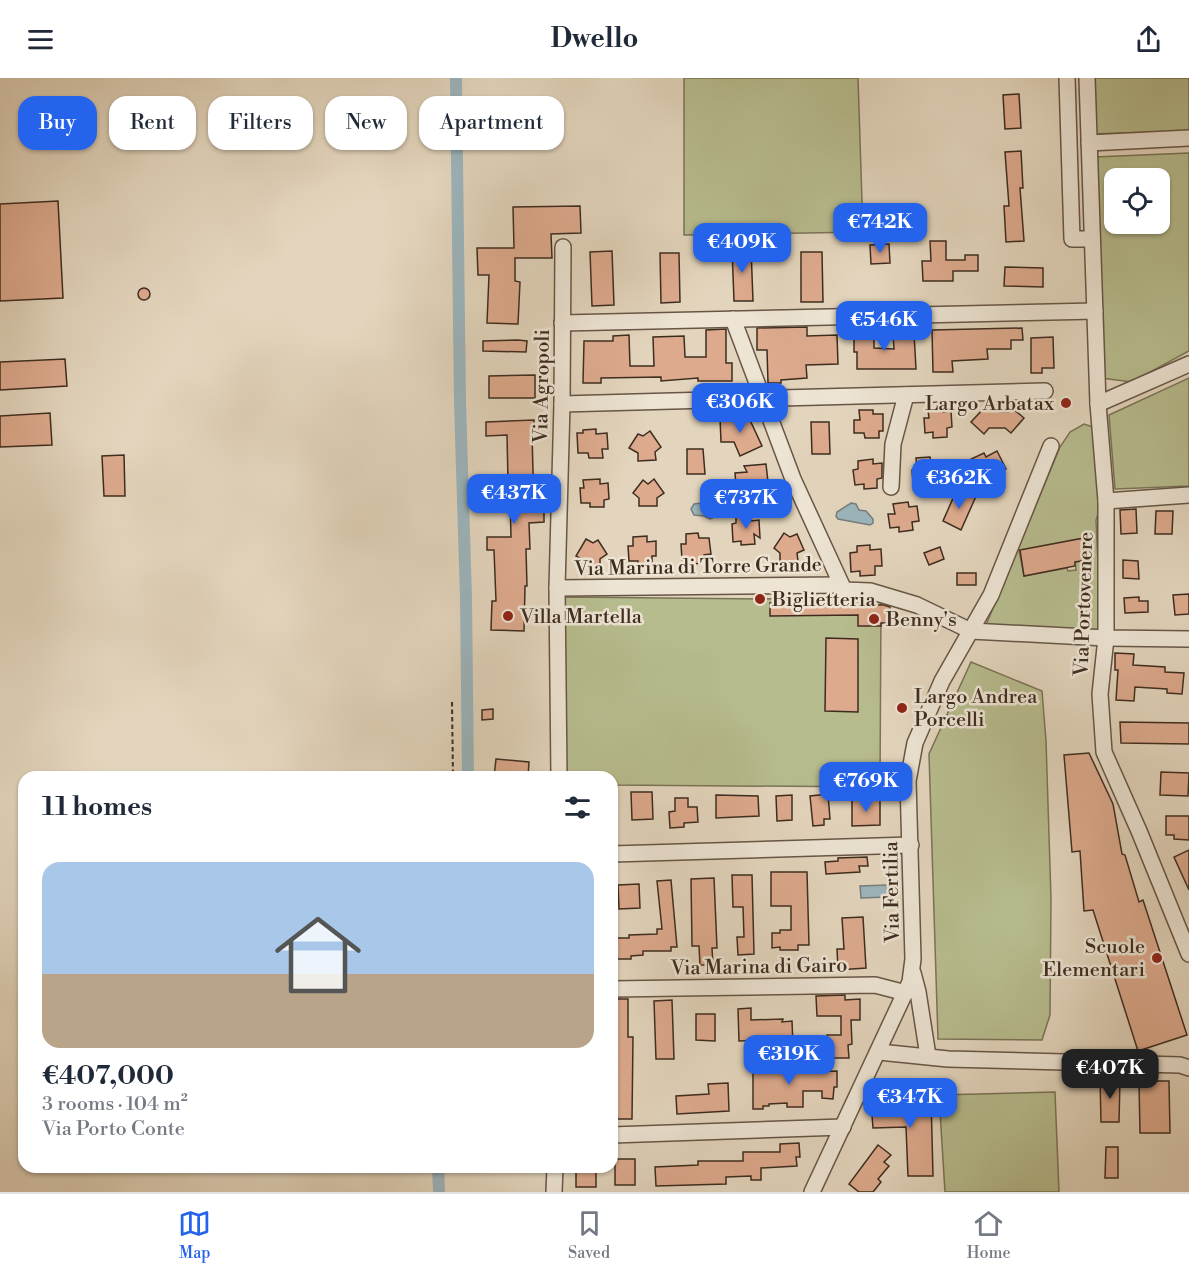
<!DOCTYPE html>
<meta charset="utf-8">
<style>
body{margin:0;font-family:"Libre Bodoni",serif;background:#f2f2f3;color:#1f2937;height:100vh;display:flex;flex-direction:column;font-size:22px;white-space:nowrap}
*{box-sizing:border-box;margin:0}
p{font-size:20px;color:#747a83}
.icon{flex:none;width:33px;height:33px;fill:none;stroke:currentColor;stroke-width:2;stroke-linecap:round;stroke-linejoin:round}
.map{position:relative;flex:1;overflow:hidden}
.panel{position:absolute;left:18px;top:693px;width:600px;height:402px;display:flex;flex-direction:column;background:#fff;border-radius:18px;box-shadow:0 2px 4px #0004}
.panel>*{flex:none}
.guide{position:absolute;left:18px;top:18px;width:600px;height:54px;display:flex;gap:12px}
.fabs{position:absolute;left:1104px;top:90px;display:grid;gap:12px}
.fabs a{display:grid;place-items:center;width:66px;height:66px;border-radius:12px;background:#fff;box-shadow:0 2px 4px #0004;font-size:30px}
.price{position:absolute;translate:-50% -51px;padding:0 14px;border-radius:12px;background:#2563eb;color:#fff;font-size:20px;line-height:39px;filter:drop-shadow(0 2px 3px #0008)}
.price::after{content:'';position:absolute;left:50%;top:36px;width:18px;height:14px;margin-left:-9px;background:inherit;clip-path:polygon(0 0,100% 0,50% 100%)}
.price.active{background:#222;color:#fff}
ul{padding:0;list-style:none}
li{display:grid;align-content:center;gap:12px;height:318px;padding:0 24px}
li+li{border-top:2px solid #e0e1e3}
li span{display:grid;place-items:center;height:186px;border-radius:18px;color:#555}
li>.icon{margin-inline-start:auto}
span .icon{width:108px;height:108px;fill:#fffc;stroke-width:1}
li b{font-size:26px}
h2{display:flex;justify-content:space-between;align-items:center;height:72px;padding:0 24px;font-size:26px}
.chip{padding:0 21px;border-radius:18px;background:#fff;box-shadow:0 2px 4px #0004;font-size:21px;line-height:54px}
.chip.active{background:#2563eb;color:#fff}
header{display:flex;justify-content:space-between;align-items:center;height:78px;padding:0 24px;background:#fff;font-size:27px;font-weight:700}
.tab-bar{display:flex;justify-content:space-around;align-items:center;height:84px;border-top:2px solid #e0e1e3;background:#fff;font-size:16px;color:#747a83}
.tab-bar a{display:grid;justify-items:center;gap:3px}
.tab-bar .active{color:#2563eb}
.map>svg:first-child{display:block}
</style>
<header><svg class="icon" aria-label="menu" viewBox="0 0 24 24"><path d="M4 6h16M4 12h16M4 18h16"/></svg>Dwello<svg class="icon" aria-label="share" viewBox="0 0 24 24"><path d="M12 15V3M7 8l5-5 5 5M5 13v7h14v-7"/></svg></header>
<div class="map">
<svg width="1189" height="1114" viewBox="0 0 1189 1114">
<rect width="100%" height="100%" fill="#e3d5bd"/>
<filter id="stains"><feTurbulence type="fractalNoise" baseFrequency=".00333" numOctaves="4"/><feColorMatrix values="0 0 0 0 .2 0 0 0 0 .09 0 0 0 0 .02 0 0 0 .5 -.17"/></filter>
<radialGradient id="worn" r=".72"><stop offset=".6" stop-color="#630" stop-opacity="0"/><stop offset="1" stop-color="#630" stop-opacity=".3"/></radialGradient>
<g fill="#b7bc8e" stroke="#7a7456" stroke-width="1.5" fill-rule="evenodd">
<polygon points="684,0 858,0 863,154 684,157"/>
<polygon points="1090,0 1189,0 1189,53 1091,56"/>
<path d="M1189,75V273L1132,304L1101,300L1095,79ZM1114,100H1160V146H1114Z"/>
<polygon points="1189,300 1189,408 1115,411 1109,337"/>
<path d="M1084,346L1093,349L1101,426L1096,442L1101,552L986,547L1060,369L1070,354ZM1084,460L1088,482L1075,484L1076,492L1068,493L1067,490L1024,498L1019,472Z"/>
<polygon points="565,519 881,522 880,709 612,707 612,699 566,699"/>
<polygon points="971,584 1042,613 1046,663 1051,820 1050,937 1042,962 938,961 929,676"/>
<polygon points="1055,1014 1059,1114 945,1114 939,1017"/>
</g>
<g fill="#9cb5bd" stroke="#767e7e" stroke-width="1.5">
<polygon points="709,424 719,429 715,439 710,441 704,438 694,437 691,431 694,426"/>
<polygon points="851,425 856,426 859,432 866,433 873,441 873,445 870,447 838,441 836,438 837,434"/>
<polygon points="887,807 888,819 861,820 860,808"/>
</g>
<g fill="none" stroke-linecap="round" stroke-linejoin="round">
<g stroke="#9cb5bd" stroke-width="12">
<polyline points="456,0 460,325 466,520 468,699"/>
<polyline points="438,1089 439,1114"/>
</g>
</g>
<g fill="#ddaa8d" stroke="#3e2c1f" stroke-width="1.5">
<polygon points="1019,16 1021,50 1005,51 1003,17"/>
<polygon points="1021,73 1023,110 1020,110 1024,163 1006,164 1004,128 1009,128 1005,74"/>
<polygon points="58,123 63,220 0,223 0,126"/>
<polygon points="580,128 581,155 551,156 552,180 515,180 515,203 520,204 518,246 487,245 489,197 478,197 477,170 514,170 513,129"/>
<polygon points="930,163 946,163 946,182 965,182 965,177 978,177 978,193 953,193 953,203 923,203 922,183 931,183"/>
<polygon points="889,166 890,185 871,186 870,167"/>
<polygon points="732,170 751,170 753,223 734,223"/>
<polygon points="612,173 614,227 592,228 590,174"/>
<polygon points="801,174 822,174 823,224 801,224"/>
<polygon points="660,175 679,175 680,224 661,225"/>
<polygon points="1005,189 1043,190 1043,209 1004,208"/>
<circle cx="144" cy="216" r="6"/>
<polygon points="807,249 807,258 837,257 838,286 806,287 807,300 781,302 781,305 768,305 767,272 757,272 757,250"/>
<polygon points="1022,250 1023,262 1011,262 1011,271 987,271 988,281 952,283 953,294 933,294 932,252"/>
<polygon points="726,251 726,285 732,285 732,303 698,303 698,300 661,303 661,299 601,300 601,305 583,305 584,263 613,263 613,258 629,257 630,288 654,288 653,259 684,258 685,279 706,279 706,252"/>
<polygon points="854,251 874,252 874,270 894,271 893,257 914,255 916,291 857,291 857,274 854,274"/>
<polygon points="1053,259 1054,290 1042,290 1042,295 1031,295 1031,260"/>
<polygon points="518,262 527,263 526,274 483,273 483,263"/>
<polygon points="65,281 67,308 0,312 0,284"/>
<polygon points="535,297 535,320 489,320 489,298"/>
<polygon points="985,329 990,333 1009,334 1012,330 1024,340 1011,355 1005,350 989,350 984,356 971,344"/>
<polygon points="933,330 943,330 943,334 951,333 952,349 947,350 947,359 933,360 933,354 925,355 924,340 929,340 928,332 933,332"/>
<polygon points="859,332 873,332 873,336 883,336 883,353 879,353 879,360 865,360 864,355 854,355 854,342 860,342"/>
<polygon points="50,335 52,367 0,369 0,338"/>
<polygon points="720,340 749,340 762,368 740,378 734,364 721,364"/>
<polygon points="534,342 534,356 532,356 534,431 544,431 544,444 529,445 530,471 526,471 527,508 525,508 524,553 491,552 492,523 496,523 494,472 487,472 487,459 511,459 510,419 487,420 487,404 508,404 507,357 486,358 486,344"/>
<polygon points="811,344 829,344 830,376 812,376"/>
<polygon points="596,351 596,356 607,355 608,371 602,371 603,380 589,380 588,375 578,375 577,355 583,355 583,352"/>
<polygon points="650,353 661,369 655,374 656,382 638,383 638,375 629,370 638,356 643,358"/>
<polygon points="687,371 703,371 705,396 687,396"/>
<polygon points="997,373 1006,391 987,401 985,396 976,401 967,383 984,375 986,379"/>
<polygon points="124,377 125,418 104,418 102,378"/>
<polygon points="930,379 931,385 939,384 940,400 935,400 935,403 913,405 912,392 917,392 916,380"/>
<polygon points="873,381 873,386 882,385 882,400 877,401 877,410 864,411 864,406 855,407 853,392 858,391 858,383"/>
<polygon points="766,386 769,413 755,414 756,419 737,421 735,395 747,394 744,388"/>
<polygon points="600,401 600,406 608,405 609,421 604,422 604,429 590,429 590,425 581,425 580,410 584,410 583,402"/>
<polygon points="654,401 664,415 657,420 657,428 639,428 639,420 633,415 643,402 648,406"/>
<polygon points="977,416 961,452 943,443 954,418"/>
<polygon points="908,424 909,429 917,428 919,443 912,444 913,452 899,454 899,449 890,450 888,436 895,436 893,426"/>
<polygon points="1136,431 1137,455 1121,456 1120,432"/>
<polygon points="1156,433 1173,433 1172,456 1155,456"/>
<polygon points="751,438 751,443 759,442 760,460 754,456 755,466 741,467 741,463 733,464 732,446 736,445 736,439"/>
<polygon points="698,455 699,460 709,460 711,476 704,477 705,485 692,486 692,481 682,482 681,466 686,466 686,456"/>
<polygon points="784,455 790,459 797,456 804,472 797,475 798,483 780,484 780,475 774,470"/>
<polygon points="647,458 647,464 656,463 656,478 652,478 652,487 638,487 638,483 629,483 628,468 633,468 633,459"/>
<polygon points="1084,460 1088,482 1075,484 1075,488 1024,498 1020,472"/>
<polygon points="586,461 593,465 598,462 607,476 600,481 600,488 583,488 583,482 576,478"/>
<polygon points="870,467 870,472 881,471 882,488 875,488 875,497 860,498 860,493 851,494 850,475 857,474 857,468"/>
<polygon points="940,469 944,481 929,487 924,475"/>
<polygon points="1123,482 1138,483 1139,501 1123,500"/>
<rect x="957" y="495" width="19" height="12"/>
<polygon points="1189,516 1189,536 1175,537 1173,517"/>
<polygon points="1139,519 1139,523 1148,523 1148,534 1125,535 1124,520"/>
<polygon points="770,525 884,527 890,529 890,545 881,545 881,548 858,548 858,537 770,538"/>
<polygon points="826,560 858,561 858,634 825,633"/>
<polygon points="1115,575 1134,576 1133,587 1165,589 1165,594 1184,595 1182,616 1167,615 1167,611 1135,609 1134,623 1116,622 1118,592 1115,592"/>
<polygon points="493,631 493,641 482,642 482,632"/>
<polygon points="1120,644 1189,645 1189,666 1121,665"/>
<polygon points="1089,675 1113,726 1122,776 1125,777 1139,824 1143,822 1187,957 1138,973 1093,832 1084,833 1080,773 1072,774 1064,677"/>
<polygon points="496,681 529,684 528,699 494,699"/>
<polygon points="1161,694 1189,695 1188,718 1160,717"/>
<polygon points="631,714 652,714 653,741 632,742"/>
<polygon points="828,716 830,741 824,741 824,747 813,748 810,718"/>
<polygon points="716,717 758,718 759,738 716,740"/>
<polygon points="792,717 792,742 777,743 776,718"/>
<polygon points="675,720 688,720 688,729 697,729 698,744 684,745 684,749 670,750 669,734 675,733"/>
<polygon points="852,722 880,722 880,747 852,748"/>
<polygon points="1166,738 1189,738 1189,762 1174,761 1174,757 1166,757"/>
<polygon points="1189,772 1189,812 1174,779"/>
<polygon points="867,779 868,788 859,788 860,794 826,796 825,784 838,783 838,780"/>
<polygon points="771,794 807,794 809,867 798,867 798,872 780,872 780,869 772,870 772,855 780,855 780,852 791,852 791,828 771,828"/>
<polygon points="732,797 752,797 754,876 738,877 737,859 744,859 743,829 733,829"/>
<polygon points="714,800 717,870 712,870 713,887 700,887 699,868 692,868 691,801"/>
<polygon points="671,802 677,869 671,869 671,873 643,873 643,877 631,878 631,881 617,881 617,860 629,860 629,857 657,856 657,851 662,851 657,803"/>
<polygon points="639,806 640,830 619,831 618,807"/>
<polygon points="863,839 866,890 838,892 837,871 844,871 842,840"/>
<polygon points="845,917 845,922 860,921 860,942 851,942 852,966 848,967 849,980 831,980 831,970 828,970 827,957 841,957 841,938 817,938 816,918"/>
<polygon points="612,921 628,921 628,959 633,959 632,1041 616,1041 615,1007 612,1007"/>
<polygon points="672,922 674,981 656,981 654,923"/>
<polygon points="751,930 751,942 783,941 782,944 792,943 793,967 780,968 780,963 769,962 739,963 738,931"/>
<polygon points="696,936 715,936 715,963 696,962"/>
<polygon points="773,985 773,995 837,993 837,1009 834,1009 833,1021 822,1020 822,1013 803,1013 803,1029 787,1029 787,1025 769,1026 769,1028 763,1028 763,1031 753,1031 753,987"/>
<polygon points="1100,999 1120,1001 1119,1044 1101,1044"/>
<polygon points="1139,1003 1169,1003 1170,1055 1140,1055"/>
<polygon points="728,1005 729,1033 677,1036 676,1018 709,1016 708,1006"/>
<polygon points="931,1019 933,1098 908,1098 906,1049 873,1050 872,1037 877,1037 877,1020"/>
<polygon points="799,1065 800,1079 796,1079 797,1088 761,1090 761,1102 751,1102 751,1098 726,1099 726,1106 656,1108 655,1089 698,1087 698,1083 743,1083 743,1074 780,1074 780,1066"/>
<polygon points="878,1067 891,1077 884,1084 889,1088 878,1101 881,1104 873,1114 859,1114 849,1106"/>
<polygon points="1106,1069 1118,1069 1118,1100 1105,1100"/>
<rect x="615" y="1081" width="20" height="26"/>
<rect x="576" y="1089" width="20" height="20"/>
</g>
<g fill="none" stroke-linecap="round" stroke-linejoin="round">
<g stroke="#675646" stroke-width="18">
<g id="minor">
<polyline points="1067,0 1072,161 1092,161"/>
<polyline points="1087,0 1098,326 1106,423 1106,560 1100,616 1104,674 1139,753 1189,876"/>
<polyline points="1089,65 1189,60"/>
<polyline points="733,241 793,401 844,512 870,513 917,527 971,553 1106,560 1189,561"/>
<polyline points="562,245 1095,233"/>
<polyline points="562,326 1045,313"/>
<polyline points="1098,326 1189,286"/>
<polyline points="891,409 893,366 906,317"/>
<polyline points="1106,423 1189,417"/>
<polyline points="557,510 840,507"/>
<polyline points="559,699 557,510 562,326 563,169"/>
<polyline points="612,776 911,767"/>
<polyline points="913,895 918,914 928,978"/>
<polyline points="612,911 875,907 906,915"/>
<polyline points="879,974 948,981 1180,987 1189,990"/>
<polyline points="612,1057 843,1049"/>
<polyline points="554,1114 555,1089"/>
<polyline points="812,1114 910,904 913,881 908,703 915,665 942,603 991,517 1051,368"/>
</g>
</g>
<polyline stroke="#3e2c1f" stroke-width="2" stroke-dasharray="4.5 3" stroke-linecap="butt" points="452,624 453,699"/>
<use href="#minor" stroke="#ede4d4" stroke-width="15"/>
</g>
<g fill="#8f2418" stroke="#ede4d4" stroke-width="2">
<circle cx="1066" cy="325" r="6"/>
<circle cx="760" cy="521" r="6"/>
<circle cx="508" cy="538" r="6"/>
<circle cx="874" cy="541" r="6"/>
<circle cx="902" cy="630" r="6"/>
<circle cx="1157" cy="880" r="6"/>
</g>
<g text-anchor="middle" stroke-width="5" stroke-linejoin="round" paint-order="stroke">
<g font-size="20" fill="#3e2c1f" stroke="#ede4d4">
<text transform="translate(541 308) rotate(-89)" y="7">Via Agropoli</text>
<text transform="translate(698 488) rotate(-1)" y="7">Via Marina di Torre Grande</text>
<text transform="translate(1083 526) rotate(-88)" y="7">Via Portovenere</text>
<text transform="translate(891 814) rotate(-91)" y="7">Via Fertilia</text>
<text transform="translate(759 888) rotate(-1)" y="7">Via Marina di Gairo</text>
</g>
<g font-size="20" fill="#3e2c1f" stroke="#ede4d4" text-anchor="start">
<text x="1054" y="332" text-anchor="end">Largo Arbatax</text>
<text x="772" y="528">Biglietteria</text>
<text x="520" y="545">Villa Martella</text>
<text x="886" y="548">Benny's</text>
<text x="914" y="625">Largo Andrea<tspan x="914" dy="23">Porcelli</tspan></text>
<text x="1145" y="875" text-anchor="end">Scuole<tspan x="1145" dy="23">Elementari</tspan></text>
</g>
</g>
<rect width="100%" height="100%" filter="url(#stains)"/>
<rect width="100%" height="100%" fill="url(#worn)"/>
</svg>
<div class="fabs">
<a><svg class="icon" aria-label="locate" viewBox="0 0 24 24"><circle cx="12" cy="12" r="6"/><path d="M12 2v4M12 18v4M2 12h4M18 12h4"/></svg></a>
</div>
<b class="price" style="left:880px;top:176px">€742K</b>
<b class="price" style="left:742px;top:196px">€409K</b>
<b class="price" style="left:884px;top:274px">€546K</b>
<b class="price" style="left:740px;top:356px">€306K</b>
<b class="price" style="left:959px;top:432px">€362K</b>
<b class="price" style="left:514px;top:447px">€437K</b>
<b class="price" style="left:746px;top:452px">€737K</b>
<b class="price" style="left:866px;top:735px">€769K</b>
<b class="price" style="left:789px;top:1008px">€319K</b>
<b class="price active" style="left:1110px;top:1022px">€407K</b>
<b class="price" style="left:910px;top:1051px">€347K</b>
<div class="guide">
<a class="chip active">Buy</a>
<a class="chip">Rent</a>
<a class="chip">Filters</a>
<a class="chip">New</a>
<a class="chip">Apartment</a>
</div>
<section class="panel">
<h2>11 homes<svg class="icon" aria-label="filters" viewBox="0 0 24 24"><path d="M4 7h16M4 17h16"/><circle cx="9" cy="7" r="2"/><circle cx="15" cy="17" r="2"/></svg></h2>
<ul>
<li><span style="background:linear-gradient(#a9c7e8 60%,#b9a48a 0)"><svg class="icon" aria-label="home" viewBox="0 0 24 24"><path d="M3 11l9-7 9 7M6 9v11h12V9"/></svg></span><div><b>€407,000</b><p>3 rooms · 104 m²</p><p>Via Porto Conte</p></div></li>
</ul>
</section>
</div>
<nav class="tab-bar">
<a class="active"><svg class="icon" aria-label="map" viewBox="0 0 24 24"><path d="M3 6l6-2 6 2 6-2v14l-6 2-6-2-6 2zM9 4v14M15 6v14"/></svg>Map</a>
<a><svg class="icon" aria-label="saved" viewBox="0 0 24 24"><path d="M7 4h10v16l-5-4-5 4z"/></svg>Saved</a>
<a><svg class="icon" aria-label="home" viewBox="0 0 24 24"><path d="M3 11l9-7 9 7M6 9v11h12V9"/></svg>Home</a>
</nav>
